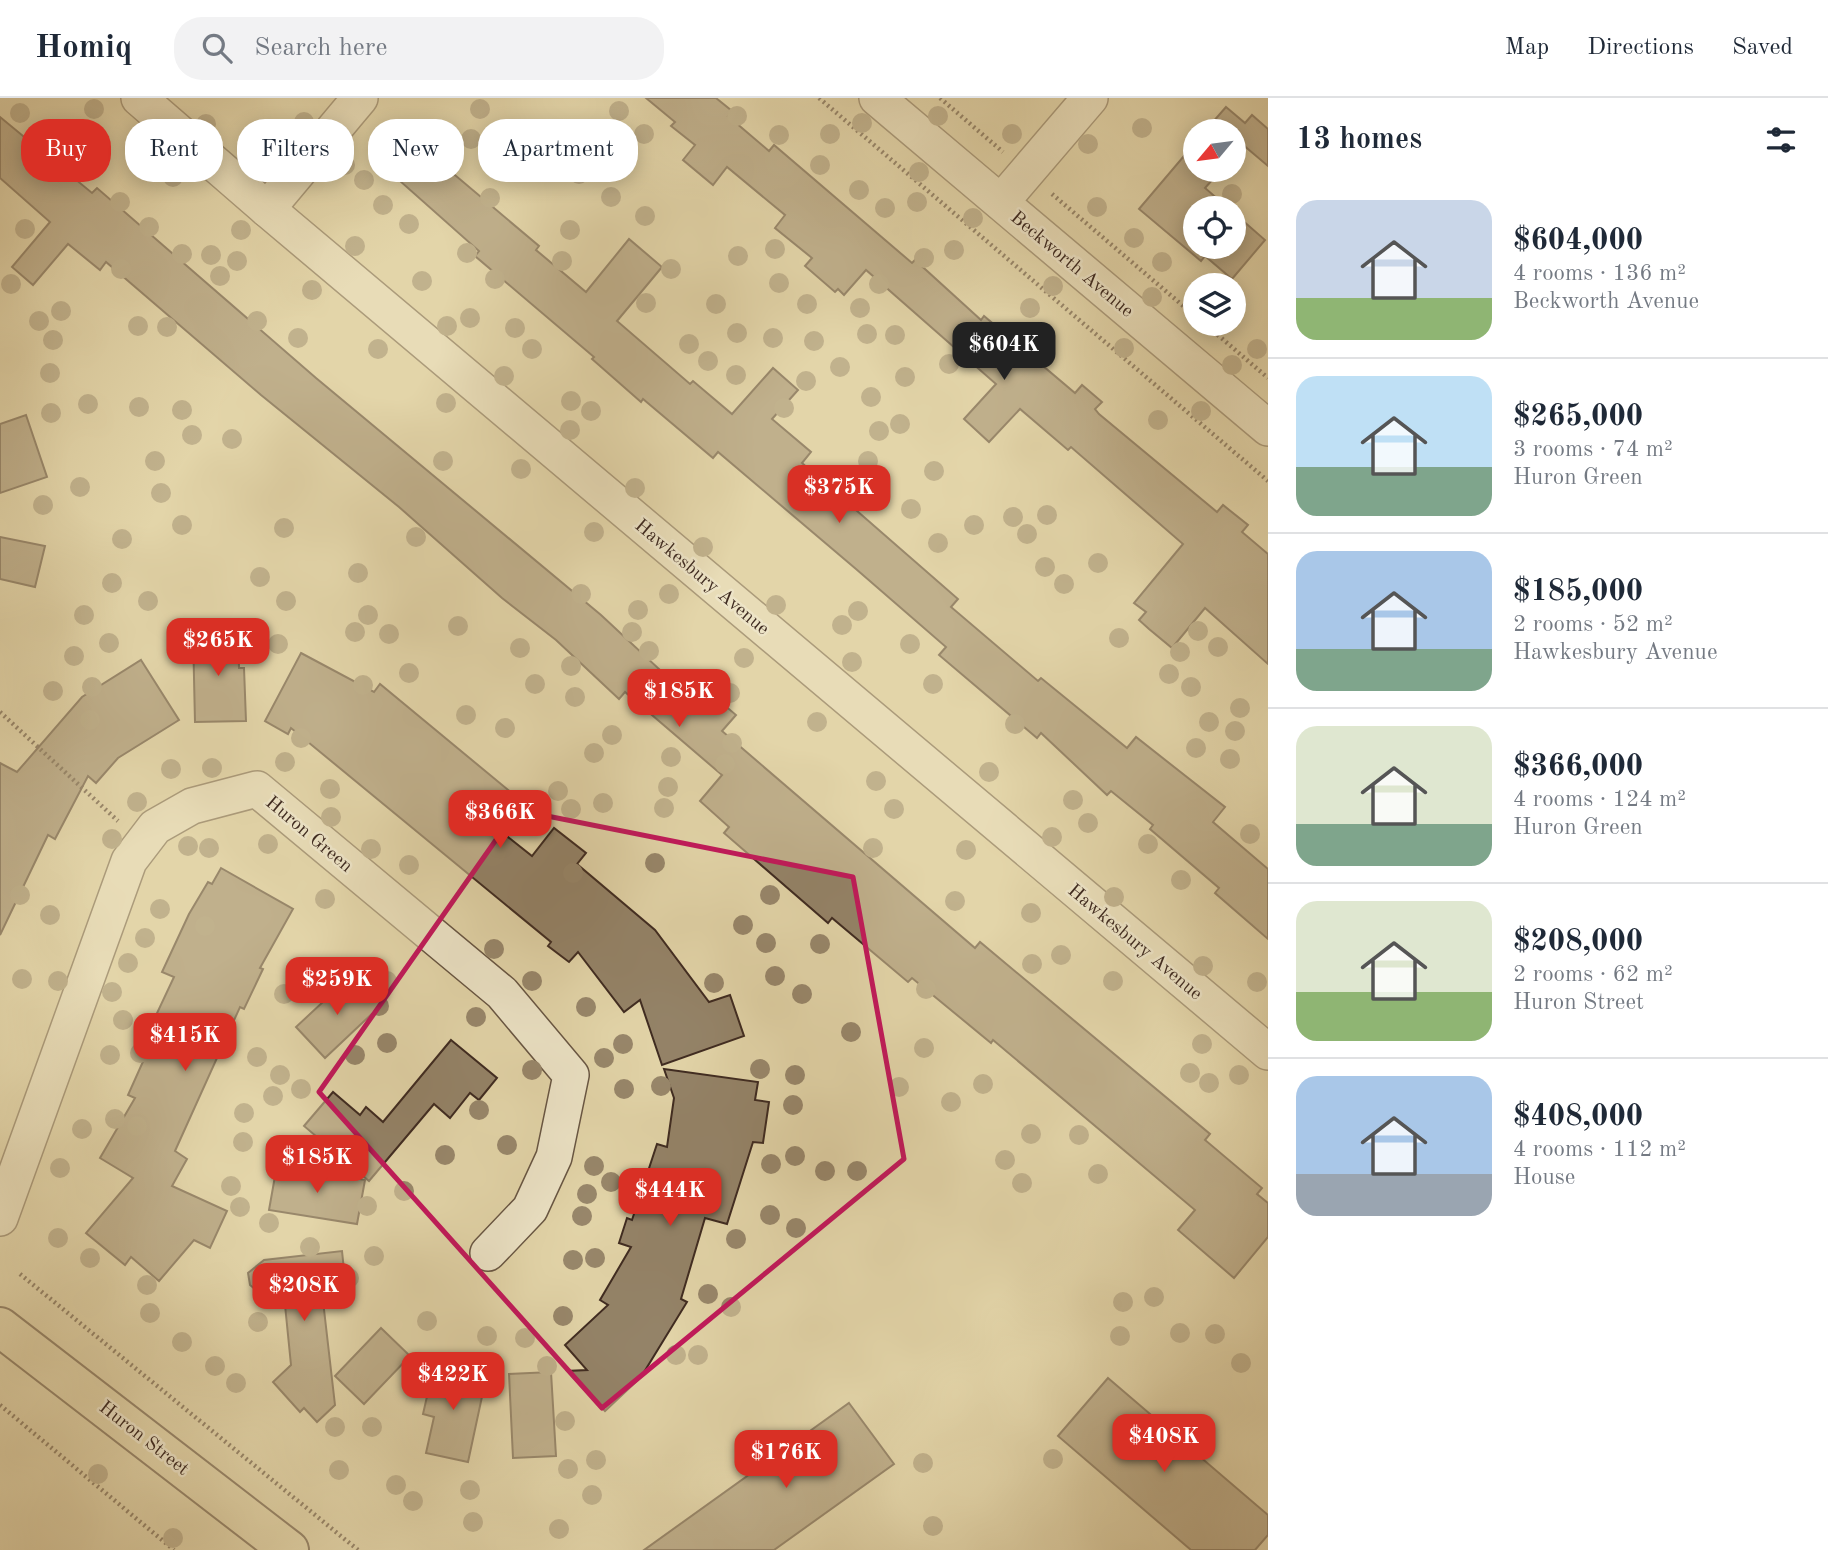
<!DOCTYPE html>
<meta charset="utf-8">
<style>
body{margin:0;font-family:"Old Standard TT",serif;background:#f2f2f3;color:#1f2937;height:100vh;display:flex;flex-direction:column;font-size:26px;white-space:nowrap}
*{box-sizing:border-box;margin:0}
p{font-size:23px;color:#747a83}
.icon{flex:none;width:38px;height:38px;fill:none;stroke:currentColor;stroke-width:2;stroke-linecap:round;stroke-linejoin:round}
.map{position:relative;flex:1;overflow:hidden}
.sheet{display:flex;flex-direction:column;background:#fff;width:560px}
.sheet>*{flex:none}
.top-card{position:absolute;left:21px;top:21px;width:665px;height:63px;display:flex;gap:14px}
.needle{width:46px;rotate:241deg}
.controls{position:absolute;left:1183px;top:21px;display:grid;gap:14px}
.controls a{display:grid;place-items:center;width:63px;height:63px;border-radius:50%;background:#fff;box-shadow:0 4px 18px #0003;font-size:35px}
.price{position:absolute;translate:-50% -60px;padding:0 16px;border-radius:14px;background:#d93025;color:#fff;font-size:23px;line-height:46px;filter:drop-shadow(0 2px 4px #0008)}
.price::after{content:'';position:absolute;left:50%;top:42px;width:21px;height:16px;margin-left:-10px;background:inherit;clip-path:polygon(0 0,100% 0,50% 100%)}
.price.active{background:#222;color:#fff}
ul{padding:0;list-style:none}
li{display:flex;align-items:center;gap:21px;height:175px;padding:0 28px}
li+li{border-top:2px solid #e0e1e3}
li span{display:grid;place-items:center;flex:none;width:196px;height:140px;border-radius:21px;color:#555}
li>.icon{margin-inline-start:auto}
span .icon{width:84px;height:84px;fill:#fffc;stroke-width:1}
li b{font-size:30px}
h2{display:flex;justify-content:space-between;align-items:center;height:84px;padding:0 28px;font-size:30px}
.tag{padding:0 24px;border-radius:28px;background:#fff;box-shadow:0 4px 18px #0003;font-size:24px;line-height:63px}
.tag.active{background:#d93025;color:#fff}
header{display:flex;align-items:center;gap:42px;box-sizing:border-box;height:98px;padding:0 35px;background:#fff;border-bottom:2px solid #e0e1e3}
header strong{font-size:33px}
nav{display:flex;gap:38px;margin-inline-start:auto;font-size:24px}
.search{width:490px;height:63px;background:#f2f2f3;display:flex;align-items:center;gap:18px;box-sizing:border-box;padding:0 24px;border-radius:28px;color:#747a83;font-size:26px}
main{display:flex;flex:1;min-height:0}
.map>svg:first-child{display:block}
</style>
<header>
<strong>Homiq</strong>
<div class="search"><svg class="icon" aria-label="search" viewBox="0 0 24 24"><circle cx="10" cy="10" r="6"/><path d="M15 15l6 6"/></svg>Search here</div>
<nav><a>Map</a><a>Directions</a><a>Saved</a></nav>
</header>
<main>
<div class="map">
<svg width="1268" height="1452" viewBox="0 0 1268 1452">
<rect width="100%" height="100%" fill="#e3d5a9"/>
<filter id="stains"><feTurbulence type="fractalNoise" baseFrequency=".00286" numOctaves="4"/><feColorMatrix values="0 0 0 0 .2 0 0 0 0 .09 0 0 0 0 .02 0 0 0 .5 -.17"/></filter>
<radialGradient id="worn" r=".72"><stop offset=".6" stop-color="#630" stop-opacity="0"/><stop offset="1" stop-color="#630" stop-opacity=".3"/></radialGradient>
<g fill="#948368" stroke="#3f2b21" stroke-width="2">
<polygon points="646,0 716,0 732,13 728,18 769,53 774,47 912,165 915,162 981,222 984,218 1075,295 1082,287 1102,304 1095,311 1099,316 1217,414 1223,407 1248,427 1242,434 1268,456 1268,566 1205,510 1172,550 1149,531 1139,522 1146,514 1134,505 1183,446 1071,349 1068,352 1020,311 989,344 964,321 996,286 866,172 844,197 838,191 835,194 805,168 812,160 775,130 785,117 727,69 713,87 683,62 695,47 671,28 675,24"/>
<polygon points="1226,9 1245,25 1252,17 1268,31 1268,68 1242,46 1234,56 1234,33 1205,33"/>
<polygon points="0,19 92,95 97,90 316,280 601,517 675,586 688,576 736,617 722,633 975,850 980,844 1210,1036 1205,1042 1262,1090 1257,1096 1268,1105 1268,1139 1234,1180 1178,1132 1195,1112 993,942 991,945 912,880 908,884 832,820 828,825 724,735 729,729 700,703 722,677 625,594 619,601 556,542 502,500 399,409 261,297 106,164 100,172 68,146 33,187 12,169 50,124 0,80"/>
<polygon points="417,45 539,148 536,152 586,194 629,141 662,169 617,223 690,286 693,283 732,316 773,270 798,292 772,321 811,354 802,365 958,501 951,509 1038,583 1041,580 1127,650 1136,639 1225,709 1213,724 1268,771 1268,841 1215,795 1219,790 1150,731 1153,727 1111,693 1107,697 1041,635 1037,640 939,557 946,549 856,471 718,354 713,360 643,301 641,304 592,261 594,259 475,158 479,153 391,75"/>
<polygon points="1195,45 1195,72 1221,72 1205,90 1228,110 1195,110 1195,149 1234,149 1234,115 1265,142 1232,181 1205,158 1201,163 1139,111"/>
<polygon points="26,317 47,379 0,395 0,326"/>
<polygon points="0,439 45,448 35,489 0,481"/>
<polygon points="238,534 239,570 244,570 246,623 195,624 193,535"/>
<polygon points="301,555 374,594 380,586 513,696 489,724 532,758 554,730 586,755 577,766 655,832 709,904 730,897 744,938 662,967 640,902 624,914 578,854 569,864 548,848 551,844 291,630 288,636 265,623"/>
<polygon points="141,562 179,622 118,660 96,685 88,678 55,741 48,737 0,837 0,665 17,674 82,599"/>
<polygon points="221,770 293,811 260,870 263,871 244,911 240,909 175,1053 187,1061 172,1088 227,1113 210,1150 194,1142 159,1183 131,1159 125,1167 86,1135 133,1080 100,1060 135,1000 128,997 150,948 143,945 174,879 162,874 189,816 208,784 212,786"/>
<polygon points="352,877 370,896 366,900 377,911 325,960 296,929"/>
<polygon points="451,942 497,980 479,1002 470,995 450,1020 434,1006 369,1083 304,1028 333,994 360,1017 366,1009 383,1024"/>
<polygon points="664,971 758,984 755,1002 769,1004 763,1045 753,1044 727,1126 705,1120 681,1201 687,1204 641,1279 605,1313 567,1273 587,1272 565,1247 608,1207 600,1202 631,1149 619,1145 627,1120 632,1122 657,1046 667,1049 674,1000"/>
<polygon points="277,1067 365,1082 357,1126 269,1112"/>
<polygon points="342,1153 346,1191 322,1194 335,1307 317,1324 304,1310 300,1314 273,1284 291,1267 285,1207 275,1208 250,1187 248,1175 264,1162"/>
<polygon points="381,1230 410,1258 364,1306 335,1278"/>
<polygon points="434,1268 486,1280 468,1364 426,1355 434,1319 423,1316"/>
<polygon points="551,1274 556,1358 513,1360 509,1276"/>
<polygon points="1108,1280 1268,1417 1268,1437 1255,1452 1191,1452 1058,1338"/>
<polygon points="849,1305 894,1366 774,1452 644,1452"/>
</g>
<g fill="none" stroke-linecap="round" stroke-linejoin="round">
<g stroke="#685643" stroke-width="38">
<g id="minor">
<polyline points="139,0 267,111 1268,954"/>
<polyline points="877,0 1268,330"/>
<polyline points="1001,104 1090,0"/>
<polyline points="267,111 360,0"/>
<polyline points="0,1120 129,763 155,729 192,708 257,691 502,895 571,977 554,1059 530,1111 488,1155"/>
</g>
</g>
<g stroke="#3f2b21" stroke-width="42">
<polyline id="major" points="0,1229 289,1452"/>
</g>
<g stroke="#3f2b21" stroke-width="4.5" stroke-dasharray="2 3.5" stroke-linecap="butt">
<polyline points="819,0 1268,383"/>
<polyline points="940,0 1003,54"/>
<polyline points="1052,96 1195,218"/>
<polyline points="1205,226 1268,280"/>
<polyline points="0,614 118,723"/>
<polyline points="20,1176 358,1452"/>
<polyline points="0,1307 174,1452"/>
</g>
<use href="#minor" stroke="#ede4c7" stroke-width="35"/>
<use href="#major" stroke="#e3d5a9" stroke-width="38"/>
</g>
<g fill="#98876b">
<circle cx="94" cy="11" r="10"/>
<circle cx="480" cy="11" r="10"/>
<circle cx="619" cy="13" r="10"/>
<circle cx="20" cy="15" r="10"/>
<circle cx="737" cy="18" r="10"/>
<circle cx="938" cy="18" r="10"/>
<circle cx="304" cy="24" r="10"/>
<circle cx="862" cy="25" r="10"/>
<circle cx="206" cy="26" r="10"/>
<circle cx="1142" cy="30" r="10"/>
<circle cx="524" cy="36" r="10"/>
<circle cx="644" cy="36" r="10"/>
<circle cx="830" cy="36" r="10"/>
<circle cx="1012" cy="36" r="10"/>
<circle cx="779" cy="37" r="10"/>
<circle cx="42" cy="39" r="10"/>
<circle cx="471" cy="41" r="10"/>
<circle cx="1088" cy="46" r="10"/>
<circle cx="56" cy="57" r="10"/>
<circle cx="560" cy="60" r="10"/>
<circle cx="345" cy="67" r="10"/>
<circle cx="820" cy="67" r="10"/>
<circle cx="81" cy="73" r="10"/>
<circle cx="919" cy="74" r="10"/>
<circle cx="579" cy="76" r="10"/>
<circle cx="173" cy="79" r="10"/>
<circle cx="364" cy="82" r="10"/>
<circle cx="859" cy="92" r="10"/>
<circle cx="1232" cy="96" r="10"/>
<circle cx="611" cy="99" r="10"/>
<circle cx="490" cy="100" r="10"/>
<circle cx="120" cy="104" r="10"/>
<circle cx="917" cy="104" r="10"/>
<circle cx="383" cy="107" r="10"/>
<circle cx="1097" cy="109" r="10"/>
<circle cx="885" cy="110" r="10"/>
<circle cx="645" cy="118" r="10"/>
<circle cx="973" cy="120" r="10"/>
<circle cx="409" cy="126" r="10"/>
<circle cx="149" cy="129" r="10"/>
<circle cx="25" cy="131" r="10"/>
<circle cx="241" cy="132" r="10"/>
<circle cx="570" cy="132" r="10"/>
<circle cx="1134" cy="140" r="10"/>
<circle cx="355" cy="148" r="10"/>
<circle cx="775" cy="151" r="10"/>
<circle cx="954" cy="152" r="10"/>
<circle cx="467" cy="155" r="10"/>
<circle cx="182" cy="156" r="10"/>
<circle cx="211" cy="157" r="10"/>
<circle cx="738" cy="158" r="10"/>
<circle cx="924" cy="160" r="10"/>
<circle cx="237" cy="163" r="10"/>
<circle cx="562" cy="163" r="10"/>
<circle cx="1162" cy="164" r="10"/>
<circle cx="121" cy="171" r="10"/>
<circle cx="671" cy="171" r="10"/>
<circle cx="220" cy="178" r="10"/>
<circle cx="495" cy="181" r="10"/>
<circle cx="422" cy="183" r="10"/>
<circle cx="779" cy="185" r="10"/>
<circle cx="11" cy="186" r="10"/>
<circle cx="879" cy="186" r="10"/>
<circle cx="1053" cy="188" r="10"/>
<circle cx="312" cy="192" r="10"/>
<circle cx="1152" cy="199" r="10"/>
<circle cx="646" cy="205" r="10"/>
<circle cx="716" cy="206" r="10"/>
<circle cx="807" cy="206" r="10"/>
<circle cx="860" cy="210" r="10"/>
<circle cx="1030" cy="210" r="10"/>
<circle cx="61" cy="213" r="10"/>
<circle cx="470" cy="220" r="10"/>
<circle cx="39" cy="223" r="10"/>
<circle cx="257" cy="223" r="10"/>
<circle cx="138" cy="228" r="10"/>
<circle cx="447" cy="228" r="10"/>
<circle cx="167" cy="229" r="10"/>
<circle cx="515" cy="230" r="10"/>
<circle cx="737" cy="235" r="10"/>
<circle cx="867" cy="236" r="10"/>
<circle cx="895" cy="237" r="10"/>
<circle cx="298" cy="240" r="10"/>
<circle cx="773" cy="240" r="10"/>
<circle cx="53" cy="242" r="10"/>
<circle cx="814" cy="243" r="10"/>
<circle cx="689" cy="246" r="10"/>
<circle cx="1124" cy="250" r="10"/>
<circle cx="378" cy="251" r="10"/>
<circle cx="532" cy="251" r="10"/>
<circle cx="1257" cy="251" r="10"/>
<circle cx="708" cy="263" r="10"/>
<circle cx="949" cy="266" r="10"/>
<circle cx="1232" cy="267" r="10"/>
<circle cx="840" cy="269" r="10"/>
<circle cx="50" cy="275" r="10"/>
<circle cx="736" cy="277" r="10"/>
<circle cx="504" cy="278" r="10"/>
<circle cx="905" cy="279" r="10"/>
<circle cx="806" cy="283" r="10"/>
<circle cx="871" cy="299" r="10"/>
<circle cx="571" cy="303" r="10"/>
<circle cx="446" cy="305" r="10"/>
<circle cx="88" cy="306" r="10"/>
<circle cx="139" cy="309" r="10"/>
<circle cx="784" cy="310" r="10"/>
<circle cx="182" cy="312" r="10"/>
<circle cx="591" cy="313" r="10"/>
<circle cx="1201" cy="313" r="10"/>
<circle cx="51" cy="315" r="10"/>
<circle cx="1158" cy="322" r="10"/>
<circle cx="900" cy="326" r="10"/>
<circle cx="570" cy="332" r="10"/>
<circle cx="879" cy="333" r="10"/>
<circle cx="192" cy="337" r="10"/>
<circle cx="232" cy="341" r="10"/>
<circle cx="155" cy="363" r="10"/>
<circle cx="443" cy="363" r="10"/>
<circle cx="868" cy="363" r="10"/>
<circle cx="521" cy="371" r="10"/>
<circle cx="934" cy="373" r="10"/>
<circle cx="80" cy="389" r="10"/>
<circle cx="635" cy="390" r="10"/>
<circle cx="161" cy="395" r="10"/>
<circle cx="43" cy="407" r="10"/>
<circle cx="911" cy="411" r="10"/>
<circle cx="1047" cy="417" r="10"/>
<circle cx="1013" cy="419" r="10"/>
<circle cx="182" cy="427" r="10"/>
<circle cx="974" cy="427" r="10"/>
<circle cx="284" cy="430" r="10"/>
<circle cx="594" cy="434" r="10"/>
<circle cx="1027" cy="436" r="10"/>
<circle cx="416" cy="439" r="10"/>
<circle cx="122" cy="441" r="10"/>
<circle cx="938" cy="445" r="10"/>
<circle cx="703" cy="449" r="10"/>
<circle cx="1098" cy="465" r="10"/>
<circle cx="1045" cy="469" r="10"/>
<circle cx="358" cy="475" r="10"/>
<circle cx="260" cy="479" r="10"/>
<circle cx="112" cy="485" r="10"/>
<circle cx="1064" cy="486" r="10"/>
<circle cx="581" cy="496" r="10"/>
<circle cx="669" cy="496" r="10"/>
<circle cx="148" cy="503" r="10"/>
<circle cx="286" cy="503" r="10"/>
<circle cx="776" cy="507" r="10"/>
<circle cx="638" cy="512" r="10"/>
<circle cx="858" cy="513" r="10"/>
<circle cx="84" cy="517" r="10"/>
<circle cx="368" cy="517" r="10"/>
<circle cx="842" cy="527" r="10"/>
<circle cx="458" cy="528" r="10"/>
<circle cx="1198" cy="533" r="10"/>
<circle cx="355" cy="534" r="10"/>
<circle cx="632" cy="534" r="10"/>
<circle cx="389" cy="536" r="10"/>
<circle cx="1119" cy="540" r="10"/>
<circle cx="109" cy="545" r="10"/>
<circle cx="278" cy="546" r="10"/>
<circle cx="910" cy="546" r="10"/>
<circle cx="1218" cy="549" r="10"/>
<circle cx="520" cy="550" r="10"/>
<circle cx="649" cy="553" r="10"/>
<circle cx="1180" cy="554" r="10"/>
<circle cx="74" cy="558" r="10"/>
<circle cx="744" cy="560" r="10"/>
<circle cx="852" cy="564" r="10"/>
<circle cx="571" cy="568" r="10"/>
<circle cx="409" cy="575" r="10"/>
<circle cx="1169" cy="576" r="10"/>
<circle cx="535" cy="586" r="10"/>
<circle cx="933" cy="586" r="10"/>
<circle cx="363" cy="587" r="10"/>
<circle cx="92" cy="589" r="10"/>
<circle cx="1191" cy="589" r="10"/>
<circle cx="53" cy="593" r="10"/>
<circle cx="730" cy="595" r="10"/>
<circle cx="575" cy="599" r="10"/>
<circle cx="1240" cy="610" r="10"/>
<circle cx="466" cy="617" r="10"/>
<circle cx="90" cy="622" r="10"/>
<circle cx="817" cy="624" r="10"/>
<circle cx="1209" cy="624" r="10"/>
<circle cx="1015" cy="626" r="10"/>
<circle cx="505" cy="630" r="10"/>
<circle cx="1235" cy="633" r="10"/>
<circle cx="612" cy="637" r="10"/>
<circle cx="301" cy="640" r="10"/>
<circle cx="732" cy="645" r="10"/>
<circle cx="1196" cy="650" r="10"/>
<circle cx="594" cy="655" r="10"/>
<circle cx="671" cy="659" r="10"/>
<circle cx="1230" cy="661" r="10"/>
<circle cx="285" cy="664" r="10"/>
<circle cx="725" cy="666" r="10"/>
<circle cx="212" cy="670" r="10"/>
<circle cx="171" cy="671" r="10"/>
<circle cx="989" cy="674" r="10"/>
<circle cx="876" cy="683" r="10"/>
<circle cx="668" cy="689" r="10"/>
<circle cx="330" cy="691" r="10"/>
<circle cx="558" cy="693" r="10"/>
<circle cx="1073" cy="702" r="10"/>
<circle cx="137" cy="704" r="10"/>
<circle cx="603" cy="705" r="10"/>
<circle cx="664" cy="710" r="10"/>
<circle cx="525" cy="711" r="10"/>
<circle cx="571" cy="711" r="10"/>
<circle cx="894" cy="711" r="10"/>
<circle cx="331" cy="719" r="10"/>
<circle cx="1088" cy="725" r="10"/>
<circle cx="1250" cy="736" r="10"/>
<circle cx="1052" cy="739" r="10"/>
<circle cx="112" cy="741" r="10"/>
<circle cx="268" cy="746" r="10"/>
<circle cx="1148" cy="746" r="10"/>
<circle cx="188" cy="748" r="10"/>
<circle cx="209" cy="750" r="10"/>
<circle cx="873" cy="750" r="10"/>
<circle cx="371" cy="751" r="10"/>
<circle cx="966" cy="752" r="10"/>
<circle cx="655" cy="765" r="10"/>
<circle cx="409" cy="767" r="10"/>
<circle cx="573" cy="775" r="10"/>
<circle cx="1181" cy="782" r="10"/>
<circle cx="20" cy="797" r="10"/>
<circle cx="770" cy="797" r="10"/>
<circle cx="1114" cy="799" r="10"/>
<circle cx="325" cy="801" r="10"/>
<circle cx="955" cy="803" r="10"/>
<circle cx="160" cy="811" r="10"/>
<circle cx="1031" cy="815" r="10"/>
<circle cx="50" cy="817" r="10"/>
<circle cx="743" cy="827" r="10"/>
<circle cx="205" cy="828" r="10"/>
<circle cx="145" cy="840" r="10"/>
<circle cx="766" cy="845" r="10"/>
<circle cx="820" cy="846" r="10"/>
<circle cx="494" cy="851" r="10"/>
<circle cx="1061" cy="857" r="10"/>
<circle cx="128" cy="865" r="10"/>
<circle cx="1032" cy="866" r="10"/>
<circle cx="1203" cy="868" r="10"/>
<circle cx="362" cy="876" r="10"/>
<circle cx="775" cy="878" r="10"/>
<circle cx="22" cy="881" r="10"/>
<circle cx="58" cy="883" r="10"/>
<circle cx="387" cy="883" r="10"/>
<circle cx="532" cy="883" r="10"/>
<circle cx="1113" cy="883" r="10"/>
<circle cx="1257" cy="884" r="10"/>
<circle cx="714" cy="885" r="10"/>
<circle cx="926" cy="891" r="10"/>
<circle cx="112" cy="894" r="10"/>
<circle cx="284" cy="896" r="10"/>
<circle cx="802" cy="896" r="10"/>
<circle cx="379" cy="908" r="10"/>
<circle cx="586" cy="909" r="10"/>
<circle cx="476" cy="919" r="10"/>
<circle cx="123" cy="922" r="10"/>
<circle cx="851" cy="934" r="10"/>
<circle cx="387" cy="945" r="10"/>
<circle cx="623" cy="946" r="10"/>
<circle cx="1202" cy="946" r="10"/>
<circle cx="924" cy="950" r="10"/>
<circle cx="140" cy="955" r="10"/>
<circle cx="110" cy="957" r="10"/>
<circle cx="355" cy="957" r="10"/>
<circle cx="257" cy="959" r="10"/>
<circle cx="604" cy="960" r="10"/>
<circle cx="760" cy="971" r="10"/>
<circle cx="532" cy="972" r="10"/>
<circle cx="1190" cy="975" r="10"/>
<circle cx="280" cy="977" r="10"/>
<circle cx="795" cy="977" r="10"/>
<circle cx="1239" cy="977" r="10"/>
<circle cx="1209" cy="985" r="10"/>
<circle cx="983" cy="986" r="10"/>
<circle cx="661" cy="988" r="10"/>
<circle cx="899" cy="989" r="10"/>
<circle cx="301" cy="991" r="10"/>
<circle cx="624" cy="991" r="10"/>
<circle cx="273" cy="998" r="10"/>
<circle cx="951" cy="1004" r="10"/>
<circle cx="793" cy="1007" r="10"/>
<circle cx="479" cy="1012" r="10"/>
<circle cx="244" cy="1015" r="10"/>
<circle cx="115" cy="1021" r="10"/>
<circle cx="137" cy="1028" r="10"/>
<circle cx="82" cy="1031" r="10"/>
<circle cx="1031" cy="1036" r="10"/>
<circle cx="1079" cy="1037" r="10"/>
<circle cx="243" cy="1044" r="10"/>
<circle cx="507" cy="1047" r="10"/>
<circle cx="445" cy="1057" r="10"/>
<circle cx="795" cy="1058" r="10"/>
<circle cx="1005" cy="1062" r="10"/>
<circle cx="771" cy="1066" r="10"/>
<circle cx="594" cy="1068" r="10"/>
<circle cx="60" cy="1070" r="10"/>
<circle cx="825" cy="1073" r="10"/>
<circle cx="857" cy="1073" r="10"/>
<circle cx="1098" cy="1076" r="10"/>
<circle cx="611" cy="1084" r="10"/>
<circle cx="1022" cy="1085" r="10"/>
<circle cx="231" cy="1088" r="10"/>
<circle cx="404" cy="1093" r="10"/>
<circle cx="587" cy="1096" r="10"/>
<circle cx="367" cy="1108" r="10"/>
<circle cx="240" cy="1109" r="10"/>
<circle cx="770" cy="1117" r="10"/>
<circle cx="582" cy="1118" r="10"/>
<circle cx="269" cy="1125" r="10"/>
<circle cx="796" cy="1130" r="10"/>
<circle cx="58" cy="1140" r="10"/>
<circle cx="736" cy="1141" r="10"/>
<circle cx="310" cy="1149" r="10"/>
<circle cx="374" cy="1158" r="10"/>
<circle cx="90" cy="1160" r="10"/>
<circle cx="595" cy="1160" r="10"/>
<circle cx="573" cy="1162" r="10"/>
<circle cx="349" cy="1180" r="10"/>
<circle cx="147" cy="1187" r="10"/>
<circle cx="708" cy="1196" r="10"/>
<circle cx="1154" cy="1199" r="10"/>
<circle cx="1123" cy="1204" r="10"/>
<circle cx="731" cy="1209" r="10"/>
<circle cx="150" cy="1215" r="10"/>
<circle cx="563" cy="1218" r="10"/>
<circle cx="427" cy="1223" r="10"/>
<circle cx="258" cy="1224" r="10"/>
<circle cx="1180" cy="1235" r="10"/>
<circle cx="1215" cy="1236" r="10"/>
<circle cx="487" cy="1238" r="10"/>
<circle cx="1120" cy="1238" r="10"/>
<circle cx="525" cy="1240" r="10"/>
<circle cx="182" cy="1244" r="10"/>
<circle cx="676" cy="1257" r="10"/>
<circle cx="698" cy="1257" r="10"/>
<circle cx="1241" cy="1265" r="10"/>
<circle cx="215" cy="1268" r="10"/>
<circle cx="547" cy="1268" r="10"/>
<circle cx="236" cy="1285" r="10"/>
<circle cx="565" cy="1323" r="10"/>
<circle cx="335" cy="1329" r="10"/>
<circle cx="372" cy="1329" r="10"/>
<circle cx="1053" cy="1361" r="10"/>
<circle cx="596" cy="1362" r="10"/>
<circle cx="923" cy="1365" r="10"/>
<circle cx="568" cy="1371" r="10"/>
<circle cx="339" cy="1372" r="10"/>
<circle cx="98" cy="1376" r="10"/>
<circle cx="396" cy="1387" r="10"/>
<circle cx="470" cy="1392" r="10"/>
<circle cx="592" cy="1397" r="10"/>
<circle cx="413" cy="1403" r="10"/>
<circle cx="473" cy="1424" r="10"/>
<circle cx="933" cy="1428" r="10"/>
<circle cx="559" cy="1431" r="10"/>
<circle cx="173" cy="1440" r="10"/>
</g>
<path d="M0 0H1268V1452H0ZM517,712L853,779L904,1061L602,1310L319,994Z" fill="#e3d5a9" fill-opacity=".55" fill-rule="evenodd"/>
<path fill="none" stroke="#c2185b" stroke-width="5" stroke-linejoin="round" d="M517,712L853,779L904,1061L602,1310L319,994Z"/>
<g text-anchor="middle" stroke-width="5" stroke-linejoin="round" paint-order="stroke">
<g font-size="19" fill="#3f2b21" stroke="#ede4c7">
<text transform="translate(1073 165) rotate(40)" y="7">Beckworth Avenue</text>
<text transform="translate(703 478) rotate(40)" y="7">Hawkesbury Avenue</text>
<text transform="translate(310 735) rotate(40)" y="7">Huron Green</text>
<text transform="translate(1136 843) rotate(40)" y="7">Hawkesbury Avenue</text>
<text transform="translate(145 1339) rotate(38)" y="7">Huron Street</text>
</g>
</g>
<rect width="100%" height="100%" filter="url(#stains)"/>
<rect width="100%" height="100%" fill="url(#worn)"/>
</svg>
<div class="controls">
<a><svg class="needle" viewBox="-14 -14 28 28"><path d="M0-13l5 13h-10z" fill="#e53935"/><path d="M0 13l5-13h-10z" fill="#747a83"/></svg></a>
<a><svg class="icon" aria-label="locate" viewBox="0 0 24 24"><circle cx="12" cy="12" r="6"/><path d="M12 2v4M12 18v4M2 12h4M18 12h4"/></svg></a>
<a><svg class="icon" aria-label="layers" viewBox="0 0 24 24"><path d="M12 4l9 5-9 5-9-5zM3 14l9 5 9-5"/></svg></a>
</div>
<b class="price active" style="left:1004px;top:284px">$604K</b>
<b class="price" style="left:839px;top:427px">$375K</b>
<b class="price" style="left:218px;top:580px">$265K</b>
<b class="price" style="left:679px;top:631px">$185K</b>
<b class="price" style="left:500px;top:752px">$366K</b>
<b class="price" style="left:337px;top:919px">$259K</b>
<b class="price" style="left:185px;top:975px">$415K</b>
<b class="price" style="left:317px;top:1097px">$185K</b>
<b class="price" style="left:670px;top:1130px">$444K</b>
<b class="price" style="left:304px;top:1225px">$208K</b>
<b class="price" style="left:453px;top:1314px">$422K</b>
<b class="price" style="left:1164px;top:1376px">$408K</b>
<b class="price" style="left:786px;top:1392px">$176K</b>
<div class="top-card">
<a class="tag active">Buy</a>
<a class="tag">Rent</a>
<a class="tag">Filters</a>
<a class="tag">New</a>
<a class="tag">Apartment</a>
</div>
</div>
<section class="sheet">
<h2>13 homes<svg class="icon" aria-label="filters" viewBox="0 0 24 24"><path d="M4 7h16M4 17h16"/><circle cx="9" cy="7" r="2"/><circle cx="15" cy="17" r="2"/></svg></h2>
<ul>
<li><span style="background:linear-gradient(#c9d6e8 70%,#8fb573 0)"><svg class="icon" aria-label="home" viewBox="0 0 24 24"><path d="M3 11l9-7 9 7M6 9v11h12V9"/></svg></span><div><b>$604,000</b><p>4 rooms · 136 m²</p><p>Beckworth Avenue</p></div></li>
<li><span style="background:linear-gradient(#bfe0f5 65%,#7fa58c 0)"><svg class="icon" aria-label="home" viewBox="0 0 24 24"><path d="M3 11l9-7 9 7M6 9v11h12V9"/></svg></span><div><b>$265,000</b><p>3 rooms · 74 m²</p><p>Huron Green</p></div></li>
<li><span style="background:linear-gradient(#a9c7e8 70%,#7fa58c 0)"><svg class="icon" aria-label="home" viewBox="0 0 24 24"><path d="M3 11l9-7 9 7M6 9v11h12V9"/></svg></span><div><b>$185,000</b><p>2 rooms · 52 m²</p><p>Hawkesbury Avenue</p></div></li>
<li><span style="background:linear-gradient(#dfe7d0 70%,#7fa58c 0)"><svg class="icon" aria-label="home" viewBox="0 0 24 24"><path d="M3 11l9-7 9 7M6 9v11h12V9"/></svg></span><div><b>$366,000</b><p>4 rooms · 124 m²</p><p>Huron Green</p></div></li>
<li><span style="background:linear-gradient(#dfe7d0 65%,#8fb573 0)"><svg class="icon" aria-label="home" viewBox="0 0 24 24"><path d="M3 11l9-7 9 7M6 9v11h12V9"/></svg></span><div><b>$208,000</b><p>2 rooms · 62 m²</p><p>Huron Street</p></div></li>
<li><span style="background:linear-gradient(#a9c7e8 70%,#9aa5b1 0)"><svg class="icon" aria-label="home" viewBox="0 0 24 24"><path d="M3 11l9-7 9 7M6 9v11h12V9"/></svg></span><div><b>$408,000</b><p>4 rooms · 112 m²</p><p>House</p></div></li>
</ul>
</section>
</main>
